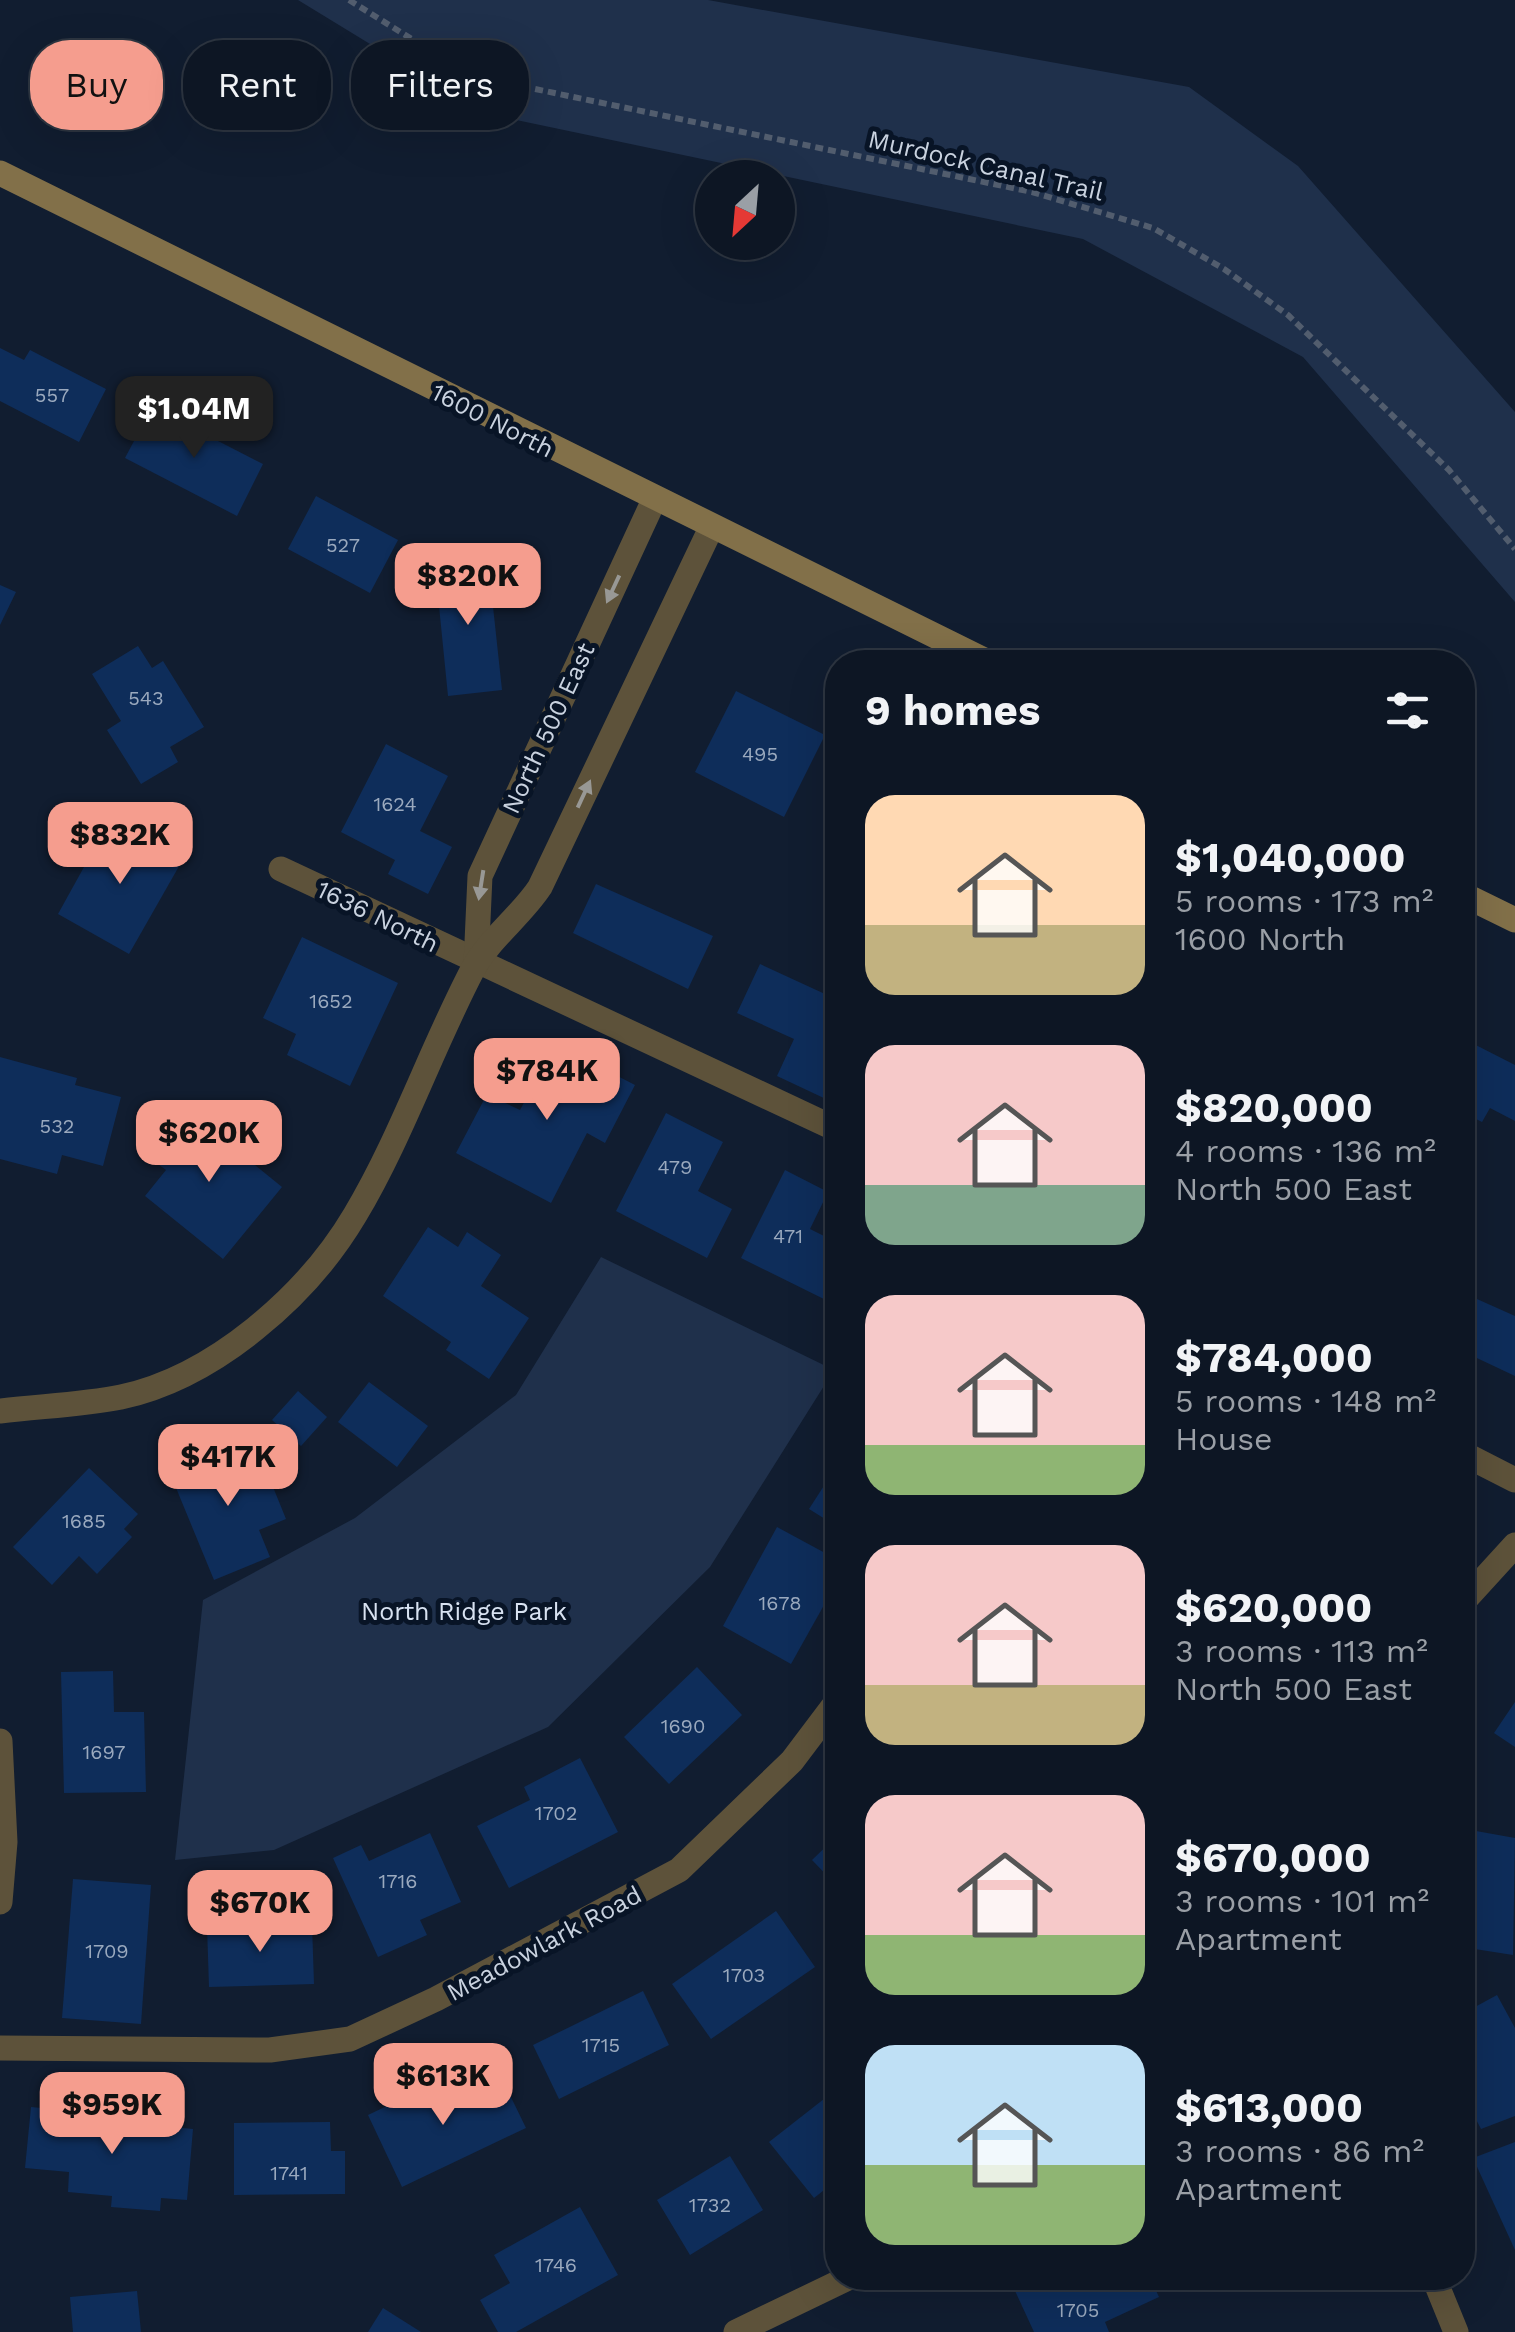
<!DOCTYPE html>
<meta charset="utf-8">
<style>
body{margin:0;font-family:"Work Sans",sans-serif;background:#1b2331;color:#f1f3f6;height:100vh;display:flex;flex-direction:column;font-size:38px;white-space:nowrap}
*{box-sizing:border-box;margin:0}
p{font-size:32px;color:#9a9fa6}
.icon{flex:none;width:55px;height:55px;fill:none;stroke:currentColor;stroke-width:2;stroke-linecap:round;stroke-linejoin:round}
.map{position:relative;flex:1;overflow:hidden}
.side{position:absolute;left:825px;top:650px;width:650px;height:1640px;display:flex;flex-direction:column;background:#0d1624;border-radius:40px;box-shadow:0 10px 40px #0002,0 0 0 2px #2d3541}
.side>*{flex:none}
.hud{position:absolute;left:30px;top:40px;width:645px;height:90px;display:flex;gap:20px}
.needle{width:65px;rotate:206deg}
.tools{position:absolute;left:695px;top:160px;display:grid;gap:20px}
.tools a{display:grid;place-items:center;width:100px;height:100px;border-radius:50%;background:#0d1624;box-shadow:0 10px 40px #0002,0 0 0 2px #2d3541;font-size:50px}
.price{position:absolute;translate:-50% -85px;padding:0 22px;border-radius:20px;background:#f59d8e;color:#111;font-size:32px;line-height:65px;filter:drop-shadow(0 2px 5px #0008)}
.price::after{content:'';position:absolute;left:50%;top:60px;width:30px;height:22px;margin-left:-15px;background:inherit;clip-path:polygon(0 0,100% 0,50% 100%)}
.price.selected{background:#222;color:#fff}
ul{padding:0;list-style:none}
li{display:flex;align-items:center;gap:30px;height:250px;padding:0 40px}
li span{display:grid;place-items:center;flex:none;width:280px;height:200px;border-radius:30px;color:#555}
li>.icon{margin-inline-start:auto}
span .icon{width:120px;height:120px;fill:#fffc;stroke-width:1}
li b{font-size:42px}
h2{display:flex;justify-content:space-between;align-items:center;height:120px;padding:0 40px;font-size:42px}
.pill{padding:0 35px;border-radius:40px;background:#0d1624;box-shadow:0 10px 40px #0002,0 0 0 2px #2d3541;font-size:35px;line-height:90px}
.pill.selected{background:#f59d8e;color:#111}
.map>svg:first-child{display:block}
</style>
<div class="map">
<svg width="1515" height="2332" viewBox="0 0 1515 2332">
<rect width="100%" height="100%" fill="#111d30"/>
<g fill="#1f304b">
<polygon points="298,0 708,0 1189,87 1298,166 1515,412 1515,602 1303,357 1083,239 483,113"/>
<polygon points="601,1257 834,1370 710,1567 548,1727 274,1850 175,1860 203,1600 355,1518 516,1395"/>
</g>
<g fill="#0e2d5a">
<polygon points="0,348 24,360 30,350 106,389 79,442 0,401"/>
<polygon points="152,407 263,464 237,516 125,458"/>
<polygon points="316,496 398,540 370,593 288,549"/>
<polygon points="488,560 502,690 448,696 435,566"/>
<polygon points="0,585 16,592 0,625"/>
<polygon points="138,646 152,668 163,661 204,727 170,747 178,762 141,784 107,730 121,721 92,674"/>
<polygon points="736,691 825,735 784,817 695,772"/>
<polygon points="386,744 448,776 420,831 452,847 428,894 388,874 395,860 341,832"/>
<polygon points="110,820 182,861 129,954 58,914"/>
<polygon points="596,884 713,936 688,989 573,933"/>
<polygon points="302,937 398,983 350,1086 287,1055 296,1034 263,1018"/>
<polygon points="760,964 838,1000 838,1080 828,1100 777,1076 794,1039 737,1013"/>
<polygon points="1462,1038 1515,1065 1515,1121 1490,1108 1482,1122 1462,1112"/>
<polygon points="555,1044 635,1085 605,1143 587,1133 551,1203 456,1153 487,1094 520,1110"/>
<polygon points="0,1057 77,1078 75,1085 121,1097 103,1166 62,1155 57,1174 0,1159"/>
<polygon points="186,1109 282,1187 223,1259 145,1196 166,1170 147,1156"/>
<polygon points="666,1113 723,1142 698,1191 732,1209 707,1258 616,1211"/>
<polygon points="785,1170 828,1192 810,1229 838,1243 838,1306 741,1258"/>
<polygon points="428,1227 458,1247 467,1232 501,1255 481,1286 529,1318 489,1379 446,1350 451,1342 383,1296"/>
<polygon points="1468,1295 1515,1316 1515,1376 1462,1351 1462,1307"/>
<polygon points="369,1382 428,1426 397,1467 338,1422"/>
<polygon points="298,1391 327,1417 301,1446 272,1420"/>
<polygon points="258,1450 286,1519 259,1530 270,1557 214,1580 167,1466 201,1452 209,1470"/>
<polygon points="838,1464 838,1527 809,1509"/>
<polygon points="89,1468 138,1514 124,1529 132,1537 97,1574 79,1556 52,1585 13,1547"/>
<polygon points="777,1527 838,1560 838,1580 791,1664 723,1626"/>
<polygon points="697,1667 742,1715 669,1784 624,1737"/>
<polygon points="113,1671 114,1712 144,1712 146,1792 64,1793 61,1672"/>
<polygon points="1515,1702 1515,1747 1494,1733"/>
<polygon points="580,1758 618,1832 509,1888 477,1826 530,1800 524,1787"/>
<polygon points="1465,1829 1515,1838 1513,1955 1462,1947"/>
<polygon points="430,1833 461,1902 420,1920 427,1935 378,1957 333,1858 361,1845 369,1861"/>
<polygon points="838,1835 838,1887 812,1860"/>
<polygon points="73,1879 151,1885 141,2024 62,2018"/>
<polygon points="776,1911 815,1967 711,2039 672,1984"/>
<polygon points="312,1924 314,1984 209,1987 207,1926"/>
<polygon points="643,1991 669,2045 559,2099 533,2045"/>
<polygon points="1497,1995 1515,2028 1515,2116 1481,2129 1462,2092 1462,2014"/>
<polygon points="437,2082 445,2098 479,2082 486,2096 506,2087 526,2128 402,2187 368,2115"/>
<polygon points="838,2088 838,2179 814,2198 769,2142"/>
<polygon points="31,2107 83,2112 83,2118 193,2129 187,2200 161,2198 160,2211 111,2207 112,2196 68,2192 69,2172 25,2168"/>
<polygon points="330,2122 331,2151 345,2151 345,2194 234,2195 234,2123"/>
<polygon points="1515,2142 1515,2250 1473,2158"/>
<polygon points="730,2156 763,2210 690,2255 657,2200"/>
<polygon points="580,2207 618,2275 516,2332 498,2332 480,2300 510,2283 494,2255"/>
<polygon points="1016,2278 1150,2278 1159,2297 1105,2322 1109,2332 1034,2332 1010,2280"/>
<polygon points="137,2291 141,2332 73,2332 70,2297"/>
<polygon points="383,2308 421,2332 368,2332"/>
</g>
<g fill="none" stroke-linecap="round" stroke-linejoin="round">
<polyline stroke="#525d6e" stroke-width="6" stroke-dasharray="8 5" stroke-linecap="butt" points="349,0 439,56 506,83 1032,192 1153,228 1224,269 1288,315 1449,470 1515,549"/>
<g stroke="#5d523a" stroke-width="25">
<polyline points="281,869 838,1130"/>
<polyline points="476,964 480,876 654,500"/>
<path d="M0,1411C40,1406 81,1405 121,1397C214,1377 307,1296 355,1215C401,1138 431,1049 473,969C489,939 521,916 540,887L711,528"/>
<polyline points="1462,1453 1515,1480"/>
<polyline points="0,1741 5,1842 0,1902"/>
<polyline points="0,2048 270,2050 350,2039 436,1999 679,1870 792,1761 838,1700"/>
<polyline points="736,2332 848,2278"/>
</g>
<g stroke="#5d523a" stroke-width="25">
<polyline points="1462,1603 1515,1545"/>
<polyline points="1434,2278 1456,2332"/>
</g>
<g stroke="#827049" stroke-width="25">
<polyline points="0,173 988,662"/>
<polyline points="1462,894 1515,920"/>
</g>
</g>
<defs><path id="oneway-solid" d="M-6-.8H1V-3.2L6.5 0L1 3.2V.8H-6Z" transform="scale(2.5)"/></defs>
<g fill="#989895">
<use href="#oneway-solid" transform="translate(613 589) rotate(115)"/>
<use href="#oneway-solid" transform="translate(584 794) rotate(-65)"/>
<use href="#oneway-solid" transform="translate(481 885) rotate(99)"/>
</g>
<g text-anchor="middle" stroke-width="10" stroke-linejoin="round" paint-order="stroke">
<g font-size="20" fill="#9aa9be">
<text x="52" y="402">557</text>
<text x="343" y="552">527</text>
<text x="146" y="705">543</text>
<text x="760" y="761">495</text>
<text x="395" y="811">1624</text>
<text x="331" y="1008">1652</text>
<text x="57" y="1133">532</text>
<text x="675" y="1174">479</text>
<text x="788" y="1243">471</text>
<text x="84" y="1528">1685</text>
<text x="780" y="1610">1678</text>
<text x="683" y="1733">1690</text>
<text x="104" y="1759">1697</text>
<text x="556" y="1820">1702</text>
<text x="398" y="1888">1716</text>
<text x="107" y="1958">1709</text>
<text x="744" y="1982">1703</text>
<text x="601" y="2052">1715</text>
<text x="289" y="2180">1741</text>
<text x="710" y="2212">1732</text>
<text x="556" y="2272">1746</text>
<text x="1078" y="2317">1705</text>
</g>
<g font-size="25" fill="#c9d2df" stroke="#081426">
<text transform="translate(986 165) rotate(13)" y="9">Murdock Canal Trail</text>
<text transform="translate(493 420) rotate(27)" y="9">1600 North</text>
<text transform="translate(548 728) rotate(-65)" y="9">North 500 East</text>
<text transform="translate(378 916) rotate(26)" y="9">1636 North</text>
<text transform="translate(544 1943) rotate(-28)" y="9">Meadowlark Road</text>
</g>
<g font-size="25" fill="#d8e2f1" stroke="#081426">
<text x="464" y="1620">North Ridge Park</text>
</g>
</g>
</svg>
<div class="tools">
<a><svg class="needle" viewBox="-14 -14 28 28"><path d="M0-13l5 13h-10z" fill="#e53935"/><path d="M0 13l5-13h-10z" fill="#9a9fa6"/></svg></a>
</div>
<b class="price selected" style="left:194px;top:461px">$1.04M</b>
<b class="price" style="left:468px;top:628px">$820K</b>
<b class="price" style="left:120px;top:887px">$832K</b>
<b class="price" style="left:547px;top:1123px">$784K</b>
<b class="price" style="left:209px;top:1185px">$620K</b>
<b class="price" style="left:228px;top:1509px">$417K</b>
<b class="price" style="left:260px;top:1955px">$670K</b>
<b class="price" style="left:443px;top:2128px">$613K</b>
<b class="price" style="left:112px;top:2157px">$959K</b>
<div class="hud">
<a class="pill selected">Buy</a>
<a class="pill">Rent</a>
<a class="pill">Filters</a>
</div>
<section class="side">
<h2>9 homes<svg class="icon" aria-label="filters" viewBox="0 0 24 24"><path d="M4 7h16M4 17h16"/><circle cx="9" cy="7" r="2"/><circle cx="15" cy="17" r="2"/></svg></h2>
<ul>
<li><span style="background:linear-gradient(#ffd9b3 65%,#c2b280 0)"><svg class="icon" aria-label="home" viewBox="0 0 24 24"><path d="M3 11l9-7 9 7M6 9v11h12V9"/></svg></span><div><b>$1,040,000</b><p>5 rooms · 173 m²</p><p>1600 North</p></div></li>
<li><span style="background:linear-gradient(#f6c9c9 70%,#7fa58c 0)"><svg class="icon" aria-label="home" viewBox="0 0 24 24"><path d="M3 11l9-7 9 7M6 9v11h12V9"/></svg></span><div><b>$820,000</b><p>4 rooms · 136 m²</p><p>North 500 East</p></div></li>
<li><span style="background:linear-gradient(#f6c9c9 75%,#8fb573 0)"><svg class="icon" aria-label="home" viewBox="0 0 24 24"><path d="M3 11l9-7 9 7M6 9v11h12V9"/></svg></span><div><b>$784,000</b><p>5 rooms · 148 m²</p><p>House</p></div></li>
<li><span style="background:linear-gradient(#f6c9c9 70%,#c2b280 0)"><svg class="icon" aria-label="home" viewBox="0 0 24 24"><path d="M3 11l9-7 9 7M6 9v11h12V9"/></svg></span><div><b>$620,000</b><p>3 rooms · 113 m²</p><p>North 500 East</p></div></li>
<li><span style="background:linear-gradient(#f6c9c9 70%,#8fb573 0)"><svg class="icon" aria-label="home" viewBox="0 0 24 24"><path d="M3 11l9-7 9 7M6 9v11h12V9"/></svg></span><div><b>$670,000</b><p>3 rooms · 101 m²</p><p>Apartment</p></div></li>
<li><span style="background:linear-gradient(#bfe0f5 60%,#8fb573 0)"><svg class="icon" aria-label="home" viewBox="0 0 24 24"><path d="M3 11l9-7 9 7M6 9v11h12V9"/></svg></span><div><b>$613,000</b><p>3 rooms · 86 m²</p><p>Apartment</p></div></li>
</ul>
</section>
</div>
